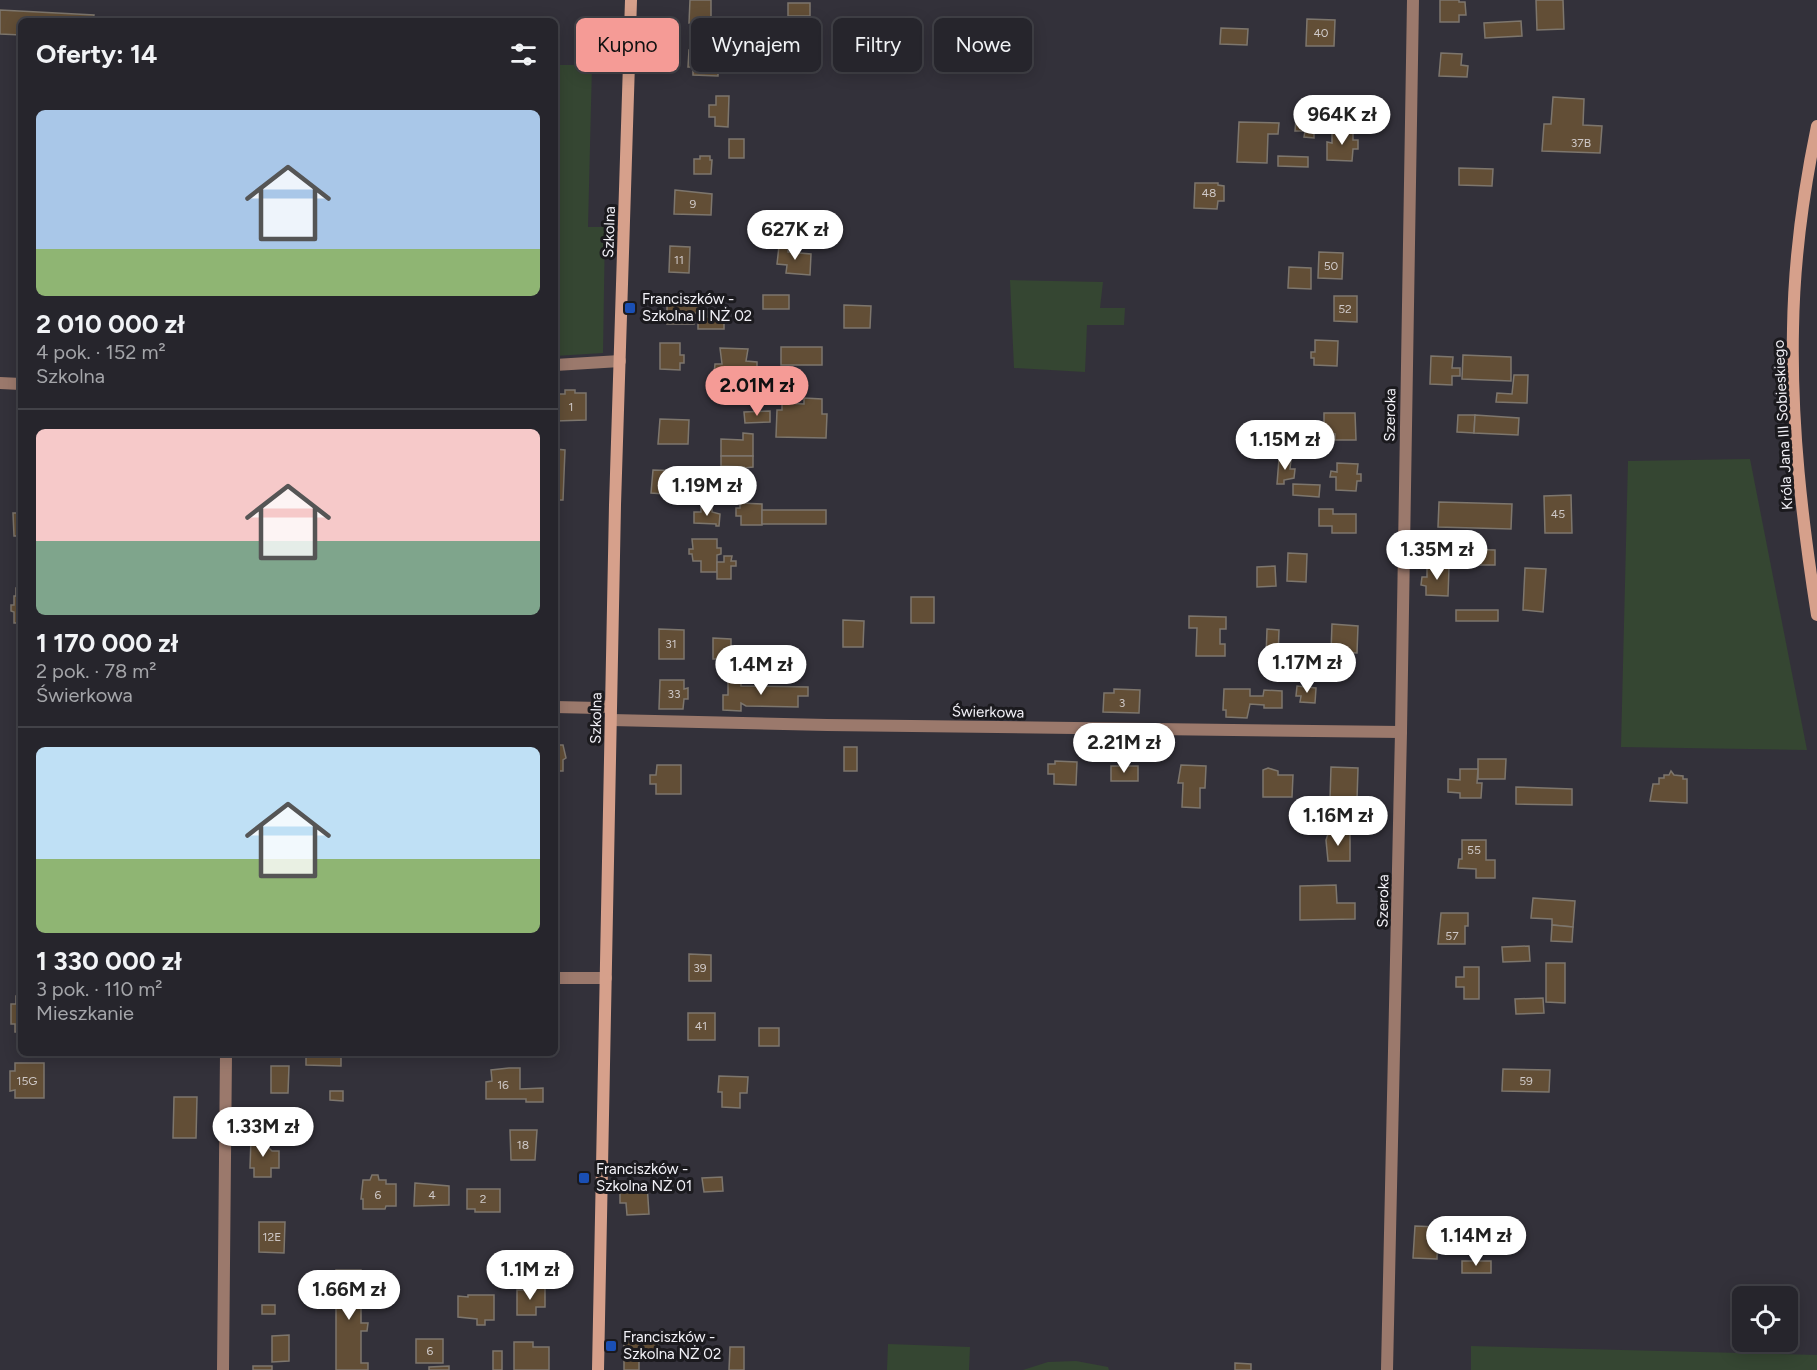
<!DOCTYPE html>
<html lang="pl">
<meta charset="utf-8">
<style>
body{margin:0;font-family:Figtree,sans-serif;background:#323138;color:#f1f3f6;height:100vh;display:flex;flex-direction:column;font-size:22px;white-space:nowrap}
*{box-sizing:border-box;margin:0}
p{font-size:20px;color:#a4a5a9}
.icon{flex:none;width:33px;height:33px;fill:none;stroke:currentColor;stroke-width:2;stroke-linecap:round;stroke-linejoin:round}
.map{position:relative;flex:1;overflow:hidden}
.side{position:absolute;left:18px;top:18px;width:540px;height:1038px;display:flex;flex-direction:column;background:#26252c;border-radius:9px;box-shadow:0 3px 15px #0003,0 0 0 2px #424248}
.side>*{flex:none}
.guide{position:absolute;left:576px;top:18px;width:570px;height:54px;display:flex;gap:12px}
.tools{position:absolute;left:1732px;top:1286px;display:grid;gap:12px}
.tools a{display:grid;place-items:center;width:66px;height:66px;border-radius:9px;background:#26252c;box-shadow:0 3px 15px #0003,0 0 0 2px #424248;font-size:30px}
.price{position:absolute;translate:-50% -51px;padding:0 14px;border-radius:21px;background:#fff;color:#222;font-size:20px;line-height:39px;filter:drop-shadow(0 2px 3px #0008)}
.price::after{content:'';position:absolute;left:50%;top:36px;width:18px;height:14px;margin-left:-9px;background:inherit;clip-path:polygon(0 0,100% 0,50% 100%)}
.price.on{background:#f59b96;color:#111}
ul{padding:0;list-style:none}
li{display:grid;align-content:center;gap:12px;height:318px;padding:0 18px}
li+li{border-top:2px solid #424248}
li span{display:grid;place-items:center;height:186px;border-radius:9px;color:#555}
li>.icon{margin-inline-start:auto}
span .icon{width:108px;height:108px;fill:#fffc;stroke-width:1}
li b{font-size:26px}
h2{display:flex;justify-content:space-between;align-items:center;height:72px;padding:0 18px;font-size:26px}
.chip{padding:0 21px;border-radius:9px;background:#26252c;box-shadow:0 3px 15px #0003,0 0 0 2px #424248;font-size:21px;line-height:54px}
.chip.on{background:#f59b96;color:#111}
.map>svg:first-child{display:block}
</style>
<div class="map">
<svg width="1817" height="1370" viewBox="0 0 1817 1370">
<rect width="100%" height="100%" fill="#33313a"/>
<g fill="#354632">
<polygon points="555,65 592,65 588,227 605,227 603,353 555,356"/>
<polygon points="1010,280 1103,282 1100,308 1125,308 1124,325 1087,325 1085,372 1014,368"/>
<polygon points="1750,459 1807,750 1621,747 1628,461"/>
<polygon points="888,1344 970,1347 969,1370 887,1370"/>
<polygon points="1471,1346 1817,1355 1817,1370 1471,1370"/>
<polygon points="1076,1361 1108,1367 1109,1370 1023,1370 1048,1362"/>
</g>
<g fill="#624e36" stroke="#7d766d" stroke-width="1.5">
<polygon points="690,0 711,0 711,23 689,23"/>
<polygon points="1440,0 1459,0 1459,2 1465,2 1466,15 1459,15 1459,22 1440,22"/>
<polygon points="1536,0 1563,0 1564,29 1537,30"/>
<rect x="788" y="3" width="22" height="13"/>
<polygon points="0,10 94,15 93,21 21,21 21,35 0,34"/>
<polygon points="1307,19 1335,20 1334,46 1306,46"/>
<polygon points="198,20 301,21 198,21"/>
<polygon points="720,21 766,21 766,37 720,38"/>
<polygon points="1521,21 1522,36 1485,38 1484,23"/>
<polygon points="1221,28 1248,29 1247,45 1220,44"/>
<polygon points="786,41 793,41 793,45 812,46 811,59 794,58 794,63 788,63"/>
<polygon points="689,50 718,51 718,76 693,75 693,67 688,67"/>
<polygon points="1441,53 1462,54 1461,65 1468,66 1467,77 1439,76"/>
<polygon points="716,96 729,96 728,127 715,126 715,117 709,117 709,105 716,105"/>
<polygon points="1553,97 1584,99 1583,125 1602,126 1600,153 1542,151 1544,124 1551,124"/>
<polygon points="1297,107 1322,109 1320,132 1314,132 1314,138 1304,137 1305,131 1295,131"/>
<polygon points="1239,122 1279,123 1278,134 1268,134 1267,163 1237,162"/>
<polygon points="1332,130 1353,131 1353,140 1358,140 1358,149 1353,149 1352,161 1327,160 1327,142 1332,143"/>
<rect x="729" y="139" width="15" height="19"/>
<polygon points="700,156 710,156 710,160 712,160 711,174 694,174 694,159 700,159"/>
<polygon points="1278,156 1308,157 1308,167 1278,166"/>
<polygon points="1459,168 1493,169 1492,186 1459,185"/>
<polygon points="1195,183 1218,183 1218,185 1224,186 1224,201 1218,201 1217,209 1194,208"/>
<polygon points="675,190 712,194 711,215 674,214"/>
<polygon points="670,246 690,247 689,273 669,272"/>
<polygon points="779,246 788,247 788,252 811,254 810,275 786,273 787,265 777,264"/>
<polygon points="1319,252 1343,253 1342,279 1318,278"/>
<polygon points="1289,267 1311,268 1311,289 1288,288"/>
<rect x="763" y="295" width="26" height="14"/>
<polygon points="694,296 699,296 699,313 694,313 694,324 667,324 667,298 694,298"/>
<polygon points="1334,296 1357,296 1357,322 1334,321"/>
<polygon points="844,305 871,306 870,328 844,328"/>
<polygon points="708,311 714,311 714,318 724,317 724,329 698,329 698,317 708,317"/>
<polygon points="1315,340 1338,341 1337,366 1314,365 1314,358 1311,358 1311,352 1315,352"/>
<polygon points="660,343 680,343 680,355 684,355 684,363 680,363 680,370 660,369"/>
<rect x="781" y="347" width="41" height="18"/>
<polygon points="720,348 748,349 746,361 757,362 757,376 714,374 715,364 722,364"/>
<polygon points="1463,355 1511,357 1511,381 1462,379"/>
<polygon points="1431,356 1453,357 1452,368 1460,368 1460,376 1452,376 1452,385 1430,384"/>
<polygon points="1514,375 1528,375 1527,403 1496,402 1497,393 1512,394"/>
<polygon points="565,390 575,390 575,393 586,393 586,420 555,421 555,394 565,394"/>
<polygon points="804,398 822,399 822,414 827,414 826,438 776,437 777,410 782,410 782,403 804,404"/>
<polygon points="770,411 770,422 745,423 744,412"/>
<polygon points="1324,413 1355,413 1356,440 1335,440 1335,434 1324,433"/>
<polygon points="1458,415 1475,415 1474,433 1457,432"/>
<polygon points="1475,415 1519,418 1518,435 1474,433"/>
<polygon points="660,419 689,420 688,444 658,444"/>
<polygon points="743,433 753,434 753,456 721,456 721,439 743,440"/>
<polygon points="17,445 18,448 21,448 21,472 17,472"/>
<polygon points="555,449 565,450 563,500 556,500"/>
<polygon points="721,456 753,456 753,467 744,468 744,467 721,466"/>
<polygon points="1279,459 1291,459 1290,469 1295,469 1294,478 1284,480 1284,484 1277,484"/>
<polygon points="1337,463 1358,464 1357,474 1361,474 1361,481 1357,481 1356,491 1336,490 1336,477 1330,477 1331,471 1337,472"/>
<polygon points="653,470 680,471 679,495 651,493"/>
<polygon points="719,480 731,480 731,501 716,501 716,494 720,494"/>
<polygon points="1293,484 1320,485 1319,497 1293,495"/>
<polygon points="1571,495 1572,533 1545,533 1544,496"/>
<polygon points="1439,502 1512,504 1511,529 1438,527"/>
<polygon points="740,503 762,504 762,525 741,525 741,516 736,516 736,508 740,508"/>
<polygon points="701,507 712,507 712,512 720,514 719,526 716,526 716,524 694,523 694,512 701,512"/>
<polygon points="1319,509 1333,509 1333,514 1356,514 1356,533 1332,533 1332,526 1319,526"/>
<rect x="762" y="510" width="64" height="14"/>
<polygon points="13,513 21,513 21,536 14,536"/>
<polygon points="692,539 717,539 717,548 721,548 721,554 717,555 717,572 701,572 701,561 693,561 692,554 689,554 689,549 693,549"/>
<polygon points="1454,549 1495,550 1495,565 1454,565"/>
<polygon points="1288,553 1307,554 1306,582 1287,581"/>
<polygon points="724,556 732,556 731,561 736,561 736,566 731,566 731,579 717,579 717,562 724,562"/>
<polygon points="1275,566 1276,586 1257,587 1257,567"/>
<polygon points="1427,566 1449,567 1448,596 1426,595 1426,586 1421,585 1422,577 1427,577"/>
<polygon points="1525,568 1546,569 1543,612 1523,610"/>
<polygon points="16,588 21,588 21,623 14,623 14,612 11,611 11,605 14,605 14,596 16,596"/>
<rect x="911" y="597" width="23" height="26"/>
<rect x="1456" y="610" width="42" height="11"/>
<polygon points="1189,616 1226,617 1226,629 1220,629 1220,644 1225,644 1225,656 1196,656 1197,628 1189,628"/>
<polygon points="843,620 864,621 863,647 843,647"/>
<polygon points="1332,624 1358,626 1357,653 1331,652"/>
<polygon points="659,629 684,630 684,659 659,659"/>
<polygon points="1267,629 1279,630 1278,657 1283,657 1283,669 1262,669 1262,657 1266,657"/>
<polygon points="713,638 731,639 731,659 713,659"/>
<polygon points="728,679 741,679 741,686 808,687 808,696 798,696 798,707 746,706 741,703 741,711 723,710 723,695 728,695"/>
<polygon points="660,680 684,680 684,689 688,688 688,699 684,699 683,709 659,709"/>
<polygon points="1297,686 1316,688 1315,703 1300,702 1301,696 1296,696"/>
<polygon points="1114,689 1140,690 1139,713 1103,712 1104,693 1114,693"/>
<polygon points="1224,689 1250,689 1250,696 1263,696 1264,690 1282,691 1282,708 1264,708 1264,705 1250,704 1247,718 1226,717 1226,710 1223,710"/>
<polygon points="555,745 563,745 566,758 563,760 563,771 555,771"/>
<rect x="844" y="747" width="13" height="24"/>
<polygon points="1478,759 1506,759 1505,779 1478,779"/>
<polygon points="1055,761 1077,762 1076,785 1054,784 1054,774 1048,774 1048,764 1055,764"/>
<polygon points="657,765 681,765 681,794 656,794 656,784 650,784 650,775 656,775"/>
<polygon points="1181,765 1206,766 1205,788 1200,788 1200,808 1182,807 1183,783 1178,783"/>
<rect x="1111" y="766" width="27" height="15"/>
<polygon points="1331,767 1358,768 1357,800 1348,800 1345,805 1341,805 1338,800 1330,800"/>
<polygon points="1268,768 1278,771 1278,775 1293,775 1292,797 1263,797 1263,770"/>
<polygon points="1460,769 1478,769 1477,783 1482,783 1481,798 1460,798 1460,793 1448,792 1448,779 1460,780"/>
<polygon points="1671,771 1674,775 1683,776 1683,779 1687,779 1687,803 1650,801 1653,784 1659,784 1659,778 1664,778 1664,775 1669,775"/>
<polygon points="1516,787 1572,789 1572,805 1516,804"/>
<rect x="18" y="800" width="3" height="29"/>
<polygon points="1328,834 1350,834 1350,861 1328,861 1326,840"/>
<polygon points="1462,840 1486,840 1486,860 1495,860 1495,878 1476,878 1476,869 1458,868 1459,859 1462,859"/>
<polygon points="1336,885 1337,903 1355,903 1355,919 1300,920 1300,886"/>
<polygon points="1533,898 1575,901 1573,927 1552,925 1552,919 1531,918"/>
<polygon points="1441,913 1468,913 1468,926 1465,926 1465,944 1438,944"/>
<polygon points="1552,925 1573,927 1572,942 1551,941"/>
<polygon points="1529,946 1530,961 1503,962 1502,947"/>
<polygon points="689,954 711,955 711,981 689,981"/>
<polygon points="1546,963 1565,963 1565,1003 1546,1002"/>
<polygon points="1464,967 1479,967 1479,999 1464,999 1464,987 1456,987 1456,977 1464,977"/>
<polygon points="16,996 21,996 21,1032 15,1032 15,1024 11,1024 11,1004 16,1004"/>
<polygon points="1543,998 1544,1013 1516,1014 1515,999"/>
<rect x="688" y="1013" width="27" height="27"/>
<rect x="759" y="1028" width="20" height="18"/>
<polygon points="306,1053 341,1053 341,1066 306,1065"/>
<polygon points="15,1063 44,1063 44,1098 15,1098 15,1090 10,1091 10,1071 15,1071"/>
<polygon points="271,1066 289,1066 288,1093 271,1093"/>
<polygon points="509,1068 520,1068 520,1089 543,1088 543,1102 526,1102 526,1099 486,1099 486,1082 492,1081 491,1070"/>
<polygon points="1503,1069 1550,1070 1549,1092 1502,1091"/>
<polygon points="719,1076 748,1077 747,1093 740,1093 740,1108 722,1107 722,1092 718,1092"/>
<polygon points="330,1091 343,1091 343,1101 330,1100"/>
<polygon points="174,1097 197,1097 196,1138 173,1138"/>
<polygon points="510,1130 537,1130 535,1160 511,1160"/>
<polygon points="251,1139 268,1139 268,1147 272,1151 279,1151 279,1168 271,1168 271,1177 254,1177 254,1168 250,1168"/>
<polygon points="372,1175 378,1175 379,1180 386,1180 386,1184 396,1184 396,1206 386,1206 385,1209 363,1209 363,1199 361,1199 363,1180 370,1180"/>
<polygon points="722,1177 723,1191 704,1192 702,1178"/>
<polygon points="415,1183 449,1186 449,1205 414,1206"/>
<polygon points="647,1184 649,1214 627,1215 626,1203 620,1203 620,1192 626,1192 625,1185"/>
<polygon points="467,1189 500,1189 500,1212 475,1212 475,1209 467,1209"/>
<polygon points="259,1222 285,1222 284,1253 259,1252"/>
<polygon points="1415,1226 1438,1227 1437,1259 1413,1258"/>
<rect x="1462" y="1261" width="29" height="12"/>
<polygon points="336,1270 361,1270 361,1323 368,1323 367,1331 361,1331 361,1363 368,1363 368,1370 336,1370"/>
<polygon points="535,1286 545,1286 545,1307 536,1307 536,1315 517,1315 517,1290 529,1290 529,1292 535,1292"/>
<polygon points="468,1295 494,1295 494,1320 485,1320 485,1325 477,1325 477,1319 458,1317 458,1296 468,1297"/>
<rect x="262" y="1305" width="13" height="9"/>
<polygon points="289,1335 289,1361 272,1362 272,1336"/>
<polygon points="624,1338 658,1338 658,1358 639,1358 639,1370 624,1370"/>
<rect x="416" y="1339" width="27" height="24"/>
<polygon points="514,1342 533,1342 533,1347 549,1347 549,1370 514,1370"/>
<polygon points="730,1347 744,1347 744,1370 729,1370"/>
<rect x="493" y="1351" width="9" height="19"/>
<polygon points="1235,1363 1251,1364 1251,1370 1235,1370"/>
<rect x="253" y="1366" width="19" height="4"/>
<polygon points="449,1366 449,1370 429,1370 429,1367"/>
</g>
<g fill="none" stroke-linecap="round" stroke-linejoin="round">
<g stroke="#9b796c" stroke-width="12">
<polyline points="555,365 620,361"/>
<polyline points="0,383 21,384"/>
<polyline points="555,707 599,708 611,705"/>
<polyline points="611,720 827,725 1401,732"/>
<polyline points="555,978 606,978"/>
<polyline points="223,1370 226,1053"/>
<polyline points="1387,1370 1401,732 1413,0"/>
</g>
<g stroke="#d6a08b" stroke-width="12">
<path d="M1817,126C1803,193 1794,261 1793,329C1791,425 1802,520 1817,615"/>
<polyline points="598,1370 615,505 631,0"/>
</g>
</g>
<g fill="#1a4fb4" stroke="#1b1a1e" stroke-width="2">
<rect x="624" y="302" width="12" height="12" rx="3"/>
<rect x="578" y="1172" width="12" height="12" rx="3"/>
<rect x="605" y="1340" width="12" height="12" rx="3"/>
</g>
<g text-anchor="middle" stroke-width="6" stroke-linejoin="round" paint-order="stroke">
<g font-size="12" fill="#cec8c7">
<text x="1321" y="37">40</text>
<text x="1581" y="147">37B</text>
<text x="1209" y="197">48</text>
<text x="693" y="208">9</text>
<text x="679" y="264">11</text>
<text x="1331" y="270">50</text>
<text x="1345" y="313">52</text>
<text x="571" y="411">1</text>
<text x="1558" y="518">45</text>
<text x="671" y="648">31</text>
<text x="674" y="698">33</text>
<text x="1122" y="707">3</text>
<text x="1474" y="854">55</text>
<text x="1452" y="940">57</text>
<text x="700" y="972">39</text>
<text x="701" y="1030">41</text>
<text x="27" y="1085">15G</text>
<text x="1526" y="1085">59</text>
<text x="503" y="1089">16</text>
<text x="523" y="1149">18</text>
<text x="378" y="1199">6</text>
<text x="432" y="1199">4</text>
<text x="483" y="1203">2</text>
<text x="272" y="1241">12E</text>
<text x="430" y="1355">6</text>
</g>
<g font-size="15" fill="#f2f1f7" stroke="#1b1a1e">
<text transform="translate(609 232) rotate(-88)" y="5">Szkolna</text>
<text transform="translate(1390 415) rotate(-89)" y="5">Szeroka</text>
<text transform="translate(1783 425) rotate(-93)" y="5">Króla Jana III Sobieskiego</text>
<text transform="translate(988 712) rotate(1)" y="5">Świerkowa</text>
<text transform="translate(596 718) rotate(-89)" y="5">Szkolna</text>
<text transform="translate(1383 901) rotate(-89)" y="5">Szeroka</text>
</g>
<g font-size="15" fill="#f2f1f7" stroke="#1b1a1e" text-anchor="start">
<text x="642" y="304">Franciszków -<tspan x="642" dy="17">Szkolna II NŻ 02</tspan></text>
<text x="596" y="1174">Franciszków -<tspan x="596" dy="17">Szkolna NŻ 01</tspan></text>
<text x="623" y="1342">Franciszków -<tspan x="623" dy="17">Szkolna NŻ 02</tspan></text>
</g>
</g>
</svg>
<div class="tools">
<a><svg class="icon" aria-label="locate" viewBox="0 0 24 24"><circle cx="12" cy="12" r="6"/><path d="M12 2v4M12 18v4M2 12h4M18 12h4"/></svg></a>
</div>
<b class="price" style="left:1342px;top:146px">964K zł</b>
<b class="price" style="left:795px;top:261px">627K zł</b>
<b class="price on" style="left:757px;top:417px">2.01M zł</b>
<b class="price" style="left:1285px;top:471px">1.15M zł</b>
<b class="price" style="left:707px;top:517px">1.19M zł</b>
<b class="price" style="left:1437px;top:581px">1.35M zł</b>
<b class="price" style="left:1307px;top:694px">1.17M zł</b>
<b class="price" style="left:761px;top:696px">1.4M zł</b>
<b class="price" style="left:1124px;top:774px">2.21M zł</b>
<b class="price" style="left:1338px;top:847px">1.16M zł</b>
<b class="price" style="left:263px;top:1158px">1.33M zł</b>
<b class="price" style="left:1476px;top:1267px">1.14M zł</b>
<b class="price" style="left:530px;top:1301px">1.1M zł</b>
<b class="price" style="left:349px;top:1321px">1.66M zł</b>
<div class="guide">
<a class="chip on">Kupno</a>
<a class="chip">Wynajem</a>
<a class="chip">Filtry</a>
<a class="chip">Nowe</a>
</div>
<section class="side">
<h2>Oferty: 14<svg class="icon" aria-label="filters" viewBox="0 0 24 24"><path d="M4 7h16M4 17h16"/><circle cx="9" cy="7" r="2"/><circle cx="15" cy="17" r="2"/></svg></h2>
<ul>
<li><span style="background:linear-gradient(#a9c7e8 75%,#8fb573 0)"><svg class="icon" aria-label="home" viewBox="0 0 24 24"><path d="M3 11l9-7 9 7M6 9v11h12V9"/></svg></span><div><b>2 010 000 zł</b><p>4 pok. · 152 m²</p><p>Szkolna</p></div></li>
<li><span style="background:linear-gradient(#f6c9c9 60%,#7fa58c 0)"><svg class="icon" aria-label="home" viewBox="0 0 24 24"><path d="M3 11l9-7 9 7M6 9v11h12V9"/></svg></span><div><b>1 170 000 zł</b><p>2 pok. · 78 m²</p><p>Świerkowa</p></div></li>
<li><span style="background:linear-gradient(#bfe0f5 60%,#8fb573 0)"><svg class="icon" aria-label="home" viewBox="0 0 24 24"><path d="M3 11l9-7 9 7M6 9v11h12V9"/></svg></span><div><b>1 330 000 zł</b><p>3 pok. · 110 m²</p><p>Mieszkanie</p></div></li>
</ul>
</section>
</div>
